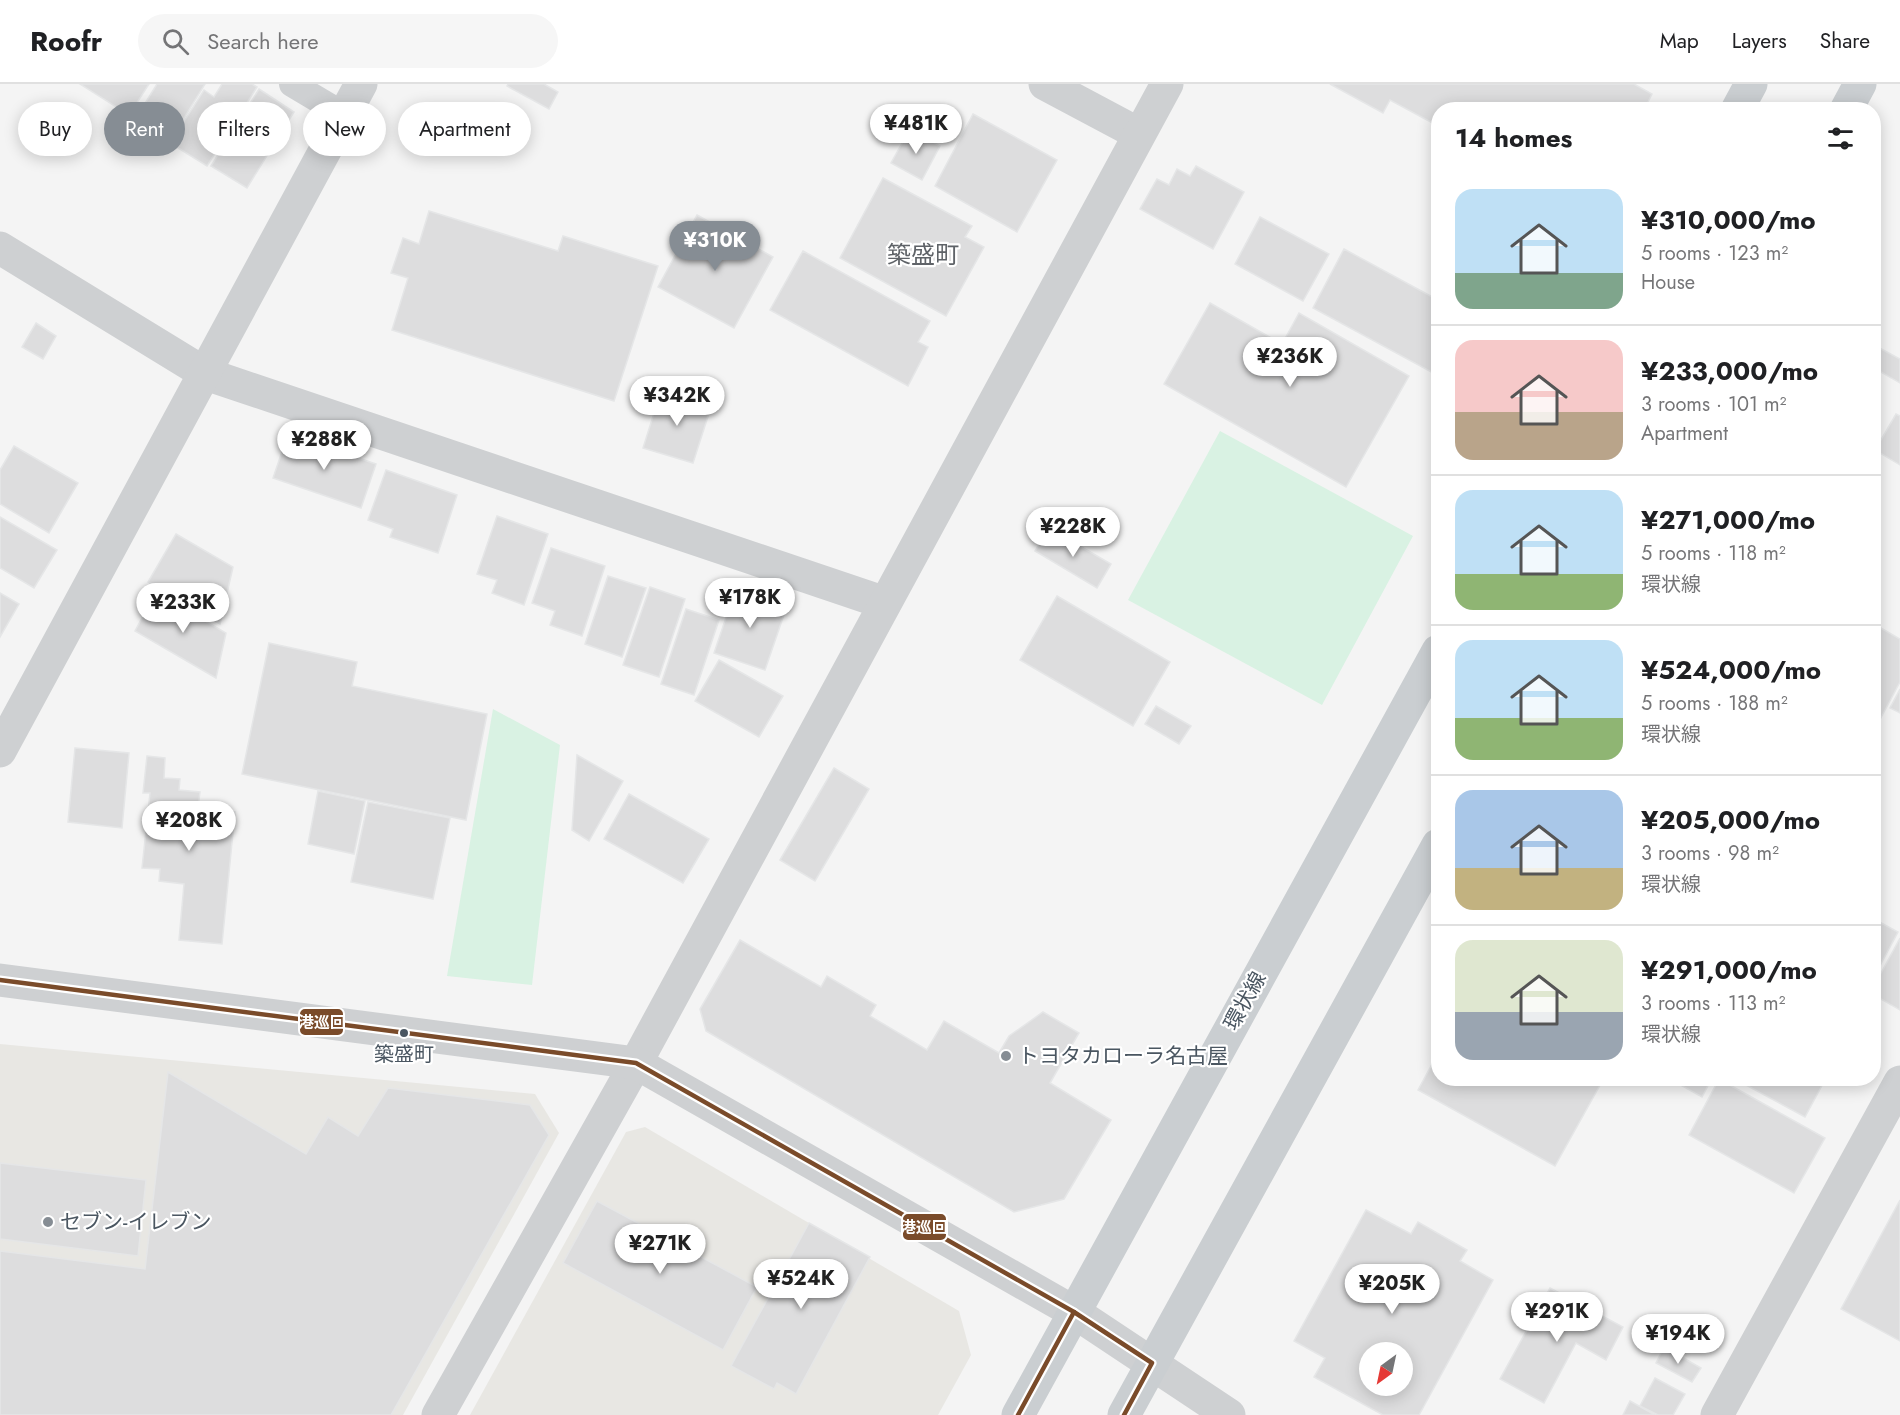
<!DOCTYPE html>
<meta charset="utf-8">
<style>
body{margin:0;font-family:Jost,"Noto Sans JP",sans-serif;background:#f6f6f6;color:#202124;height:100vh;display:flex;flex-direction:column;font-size:22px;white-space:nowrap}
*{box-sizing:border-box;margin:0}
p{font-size:20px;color:#757577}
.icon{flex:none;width:33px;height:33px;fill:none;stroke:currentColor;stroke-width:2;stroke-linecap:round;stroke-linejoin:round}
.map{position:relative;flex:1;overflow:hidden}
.drawer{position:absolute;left:1431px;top:18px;width:450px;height:984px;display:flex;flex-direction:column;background:#fff;border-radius:24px;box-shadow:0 3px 15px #0003}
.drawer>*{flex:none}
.banner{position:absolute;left:18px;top:18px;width:570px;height:54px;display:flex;gap:12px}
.needle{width:39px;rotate:213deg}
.buttons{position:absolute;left:1359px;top:1258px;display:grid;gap:12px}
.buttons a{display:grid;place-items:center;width:54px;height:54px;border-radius:50%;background:#fff;box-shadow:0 3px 15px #0003;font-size:30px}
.price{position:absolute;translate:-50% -51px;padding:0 14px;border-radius:21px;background:#fff;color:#222;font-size:20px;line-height:39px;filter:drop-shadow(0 2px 3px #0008)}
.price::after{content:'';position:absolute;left:50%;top:36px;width:18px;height:14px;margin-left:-9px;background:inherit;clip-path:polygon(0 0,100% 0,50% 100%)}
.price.on{background:#868d94;color:#fff}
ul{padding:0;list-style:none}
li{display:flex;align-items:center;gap:18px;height:150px;padding:0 24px}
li+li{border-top:2px solid #e0e0e0}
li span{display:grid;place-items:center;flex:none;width:168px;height:120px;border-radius:18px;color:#555}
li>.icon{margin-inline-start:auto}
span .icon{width:72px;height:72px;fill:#fffc;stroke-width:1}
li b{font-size:26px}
h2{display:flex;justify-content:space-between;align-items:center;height:72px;padding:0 24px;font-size:26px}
.pill{padding:0 21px;border-radius:27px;background:#fff;box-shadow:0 3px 15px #0003;font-size:21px;line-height:54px}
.pill.on{background:#868d94;color:#fff}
header{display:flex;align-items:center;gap:36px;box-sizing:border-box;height:84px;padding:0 30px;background:#fff;border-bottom:2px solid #e0e0e0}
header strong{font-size:28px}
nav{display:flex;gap:33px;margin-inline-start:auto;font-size:21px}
.search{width:420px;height:54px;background:#f6f6f6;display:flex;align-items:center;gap:15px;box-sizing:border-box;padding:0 21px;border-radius:33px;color:#757577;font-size:22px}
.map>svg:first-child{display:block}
</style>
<header>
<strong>Roofr</strong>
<div class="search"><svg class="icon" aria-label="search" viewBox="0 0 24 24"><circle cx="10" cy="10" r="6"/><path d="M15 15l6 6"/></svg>Search here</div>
<nav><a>Map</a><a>Layers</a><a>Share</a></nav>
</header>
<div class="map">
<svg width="1900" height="1331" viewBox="0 0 1900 1331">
<rect width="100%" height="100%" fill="#f4f4f4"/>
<g fill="#e8e7e3">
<polygon points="0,960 535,1010 559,1049 403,1331 0,1331"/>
<polygon points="645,1043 959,1227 971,1271 938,1331 470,1331 626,1048"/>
</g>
<g fill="#d9f2e3">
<polygon points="1220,347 1413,452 1322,621 1128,516"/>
<polygon points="493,625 560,661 532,901 447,892"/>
</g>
<g fill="#ddddde" stroke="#e5e6e7" stroke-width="1.5" fill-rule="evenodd">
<polygon points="80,0 149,0 129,31"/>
<polygon points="157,0 205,0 170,57 147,42 150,36 139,29"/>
<polygon points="222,0 252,0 257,3 207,82 170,59 204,6 214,13"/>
<polygon points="508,0 544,0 558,8 549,25 507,2"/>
<polygon points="1330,0 1634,0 1652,10 1644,26 1438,26 1438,42 1390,16 1383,29"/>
<polygon points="259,5 294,28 247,104 211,82"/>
<polygon points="973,30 1057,76 1017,148 935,102"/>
<polygon points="910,45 940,62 922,96 891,79"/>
<polygon points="1196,82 1244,108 1213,165 1140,125 1157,95 1169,101 1177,85 1190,92"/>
<polygon points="883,94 972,142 965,153 984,163 946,232 840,174"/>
<polygon points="429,127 558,167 563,152 658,182 614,317 392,246 408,194 391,189 403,154 419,160"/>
<polygon points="697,131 773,173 734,244 658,203"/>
<polygon points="1260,133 1329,170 1303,217 1235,180"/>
<polygon points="1344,165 1438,216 1438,284 1435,290 1313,224"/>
<polygon points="803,167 930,237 918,258 928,263 908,302 770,226"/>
<polygon points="1210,219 1282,260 1299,229 1409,292 1346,403 1164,300"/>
<polygon points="36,239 56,252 43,275 22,263"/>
<polygon points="1874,261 1900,275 1900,299 1874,284"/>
<polygon points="661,307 711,323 693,379 643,364"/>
<polygon points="1896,330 1900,332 1900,381 1875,366"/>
<polygon points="288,350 376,380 361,424 273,394"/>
<polygon points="14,362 78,399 49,449 0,420 0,386"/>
<polygon points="386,386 457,411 438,469 390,453 393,445 368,436"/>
<polygon points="497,432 548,450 524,521 492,509 497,496 477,490"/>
<polygon points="0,433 57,466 34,504 0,484"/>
<polygon points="1049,444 1111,480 1097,504 1035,467"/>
<polygon points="176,450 233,483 220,540 148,498"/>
<polygon points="551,464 605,482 582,552 550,541 555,527 532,519"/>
<polygon points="608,492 646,504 622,573 585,560"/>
<polygon points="650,503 685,515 659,593 623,581"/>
<polygon points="736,504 787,522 765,586 714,569"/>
<polygon points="156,508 226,549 216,594 135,547"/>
<polygon points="0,509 19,520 0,553"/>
<polygon points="1057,512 1170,578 1133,642 1020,576"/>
<polygon points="686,525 719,536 694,611 661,600"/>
<polygon points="1874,540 1900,555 1900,598 1875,645"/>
<polygon points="269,559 357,578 352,602 487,630 466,736 242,690"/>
<polygon points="719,576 783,612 759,653 695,617"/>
<polygon points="1900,605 1900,629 1890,624"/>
<polygon points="1156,622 1191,642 1179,660 1145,640"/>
<polygon points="75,664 129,669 122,744 68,738"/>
<polygon points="577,671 623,697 589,757 572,746"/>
<polygon points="147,672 165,674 164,694 180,695 179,706 200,708 198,724 235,728 222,860 179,856 184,800 159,797 160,785 142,784 150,709 143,709"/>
<polygon points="834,684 869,705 815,797 780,776"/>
<polygon points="318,707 365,717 354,770 308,760"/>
<polygon points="629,710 709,755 683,799 604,755"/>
<polygon points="368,718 450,734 433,815 351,798"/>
<polygon points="1874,835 1898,848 1874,893"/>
<polygon points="1900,854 1900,926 1874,911 1874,902"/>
<polygon points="740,856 821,903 827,892 876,921 870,932 927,966 944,937 999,969 1009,952 1043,928 1079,949 1050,999 1111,1036 1064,1115 1014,1128 706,947 700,925"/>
<polygon points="1438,969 1438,994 1604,994 1555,1082 1418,1006"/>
<polygon points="168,988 306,1070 328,1033 358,1052 388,1004 530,1021 549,1051 391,1331 0,1331 0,1167 145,1185"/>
<polygon points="1668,994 1712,994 1702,1013"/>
<polygon points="1747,994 1826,994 1805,1033 1744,1000"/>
<polygon points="1719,995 1825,1054 1794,1109 1689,1051"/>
<polygon points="0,1079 146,1096 138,1172 0,1155"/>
<polygon points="1900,1116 1900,1257 1841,1225"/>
<polygon points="597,1117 757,1203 723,1266 563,1179"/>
<path d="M1366,1126L1411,1150L1418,1138L1467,1166L1460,1177L1493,1196L1419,1331H1383L1314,1293L1325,1274L1294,1257ZM1370,1269H1402V1302H1370Z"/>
<polygon points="809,1139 870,1173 796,1310 777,1299 774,1305 731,1282"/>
<polygon points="1550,1204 1623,1243 1606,1276 1576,1259 1544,1319 1500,1295"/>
<polygon points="1664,1263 1701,1284 1692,1298 1656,1279"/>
<polygon points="1655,1294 1685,1310 1673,1331 1658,1331 1640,1322"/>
<polygon points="1630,1317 1655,1331 1623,1331"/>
</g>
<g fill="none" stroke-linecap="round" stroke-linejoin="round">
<polyline stroke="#ced0d2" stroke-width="26" points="292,0 344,31"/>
<g stroke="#ced0d2" stroke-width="33">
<polyline points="1045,0 1139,50"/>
<polyline points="0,164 206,290 885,519"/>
<polyline points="0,667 361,0"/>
<polyline points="438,1331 636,979 1167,0"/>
<polyline points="1717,1331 1900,998"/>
</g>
<polyline stroke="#ced0d2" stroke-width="33" points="0,896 636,979 1074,1228 1229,1331"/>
<g stroke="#caced1" stroke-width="33">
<polyline points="1737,26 1751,0"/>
<polyline points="1846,26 1860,0"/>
<polyline points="1018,1331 1438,567"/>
<polyline points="1124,1331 1438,761"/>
</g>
<g stroke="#fff" stroke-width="9">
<g id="bus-1">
<polyline points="0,896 636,979 1074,1228 1152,1279 1124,1331"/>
<polyline points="1018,1331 1074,1228"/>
</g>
</g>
<use href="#bus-1" stroke="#7a4b2a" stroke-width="4.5"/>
</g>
<circle fill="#4a5661" stroke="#fff" stroke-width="2" cx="404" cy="949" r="5"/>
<g fill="#868d94" stroke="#fff" stroke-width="2">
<circle cx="1006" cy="972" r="6"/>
<circle cx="48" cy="1138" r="6"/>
</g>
<g text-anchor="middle" stroke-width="4.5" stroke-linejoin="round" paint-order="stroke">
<g font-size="20" fill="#4a5661" stroke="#fff">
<text x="404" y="977">築盛町</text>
</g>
<g font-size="21" fill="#4a5661" stroke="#fff">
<text transform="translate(1245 917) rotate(-61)" y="7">環状線</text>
</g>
<g font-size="21" fill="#4a5661" stroke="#fff" text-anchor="start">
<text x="1018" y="979">トヨタカローラ名古屋</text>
<text x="60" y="1145">セブン-イレブン</text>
</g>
<g font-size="24" fill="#5f6368" stroke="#fff">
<text x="923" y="179">築盛町</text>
</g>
</g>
<g stroke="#fff" stroke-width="2">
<rect x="299" y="924" width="45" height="28" rx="6" fill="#7a4b2a"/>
<rect x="902" y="1129" width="45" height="28" rx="6" fill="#7a4b2a"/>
</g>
<g font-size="16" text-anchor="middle" font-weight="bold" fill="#fff">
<text x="322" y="944">港巡回</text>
<text x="924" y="1149">港巡回</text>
</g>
</svg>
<div class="buttons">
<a><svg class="needle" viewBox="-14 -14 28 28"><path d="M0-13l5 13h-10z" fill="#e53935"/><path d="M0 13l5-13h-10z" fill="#757577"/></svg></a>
</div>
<b class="price" style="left:916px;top:71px">¥481K</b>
<b class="price on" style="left:715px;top:188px">¥310K</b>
<b class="price" style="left:1290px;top:304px">¥236K</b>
<b class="price" style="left:677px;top:343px">¥342K</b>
<b class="price" style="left:324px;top:387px">¥288K</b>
<b class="price" style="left:1073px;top:474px">¥228K</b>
<b class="price" style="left:750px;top:545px">¥178K</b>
<b class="price" style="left:183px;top:550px">¥233K</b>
<b class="price" style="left:189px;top:768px">¥208K</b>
<b class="price" style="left:660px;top:1191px">¥271K</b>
<b class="price" style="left:801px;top:1226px">¥524K</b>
<b class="price" style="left:1392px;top:1231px">¥205K</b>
<b class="price" style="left:1557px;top:1259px">¥291K</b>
<b class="price" style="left:1678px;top:1281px">¥194K</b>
<div class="banner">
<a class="pill">Buy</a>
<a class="pill on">Rent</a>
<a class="pill">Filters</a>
<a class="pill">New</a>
<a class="pill">Apartment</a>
</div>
<section class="drawer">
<h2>14 homes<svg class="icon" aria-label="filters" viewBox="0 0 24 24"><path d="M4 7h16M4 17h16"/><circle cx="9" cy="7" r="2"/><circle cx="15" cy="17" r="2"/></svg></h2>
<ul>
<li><span style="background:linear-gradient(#bfe0f5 70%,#7fa58c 0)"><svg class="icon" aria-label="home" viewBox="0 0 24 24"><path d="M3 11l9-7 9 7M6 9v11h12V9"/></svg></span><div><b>¥310,000/mo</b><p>5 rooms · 123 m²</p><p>House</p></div></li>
<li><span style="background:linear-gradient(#f6c9c9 60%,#b9a48a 0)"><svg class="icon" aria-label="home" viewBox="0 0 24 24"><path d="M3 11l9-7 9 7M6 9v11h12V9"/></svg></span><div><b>¥233,000/mo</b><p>3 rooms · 101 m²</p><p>Apartment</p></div></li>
<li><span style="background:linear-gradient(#bfe0f5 70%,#8fb573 0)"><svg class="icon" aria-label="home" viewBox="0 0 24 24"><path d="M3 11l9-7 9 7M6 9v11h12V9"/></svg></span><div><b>¥271,000/mo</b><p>5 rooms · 118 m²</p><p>環状線</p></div></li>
<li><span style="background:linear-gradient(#bfe0f5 65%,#8fb573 0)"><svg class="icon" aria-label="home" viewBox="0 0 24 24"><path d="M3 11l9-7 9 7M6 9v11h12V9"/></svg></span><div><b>¥524,000/mo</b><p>5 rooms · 188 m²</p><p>環状線</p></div></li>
<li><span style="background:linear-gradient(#a9c7e8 65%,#c2b280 0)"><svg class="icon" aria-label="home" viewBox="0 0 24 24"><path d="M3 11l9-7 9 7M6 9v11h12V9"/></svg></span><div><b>¥205,000/mo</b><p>3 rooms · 98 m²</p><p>環状線</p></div></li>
<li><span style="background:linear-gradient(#dfe7d0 60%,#9aa5b1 0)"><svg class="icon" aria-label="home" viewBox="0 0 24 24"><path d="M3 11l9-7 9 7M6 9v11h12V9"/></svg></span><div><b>¥291,000/mo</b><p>3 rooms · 113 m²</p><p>環状線</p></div></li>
</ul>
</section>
</div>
